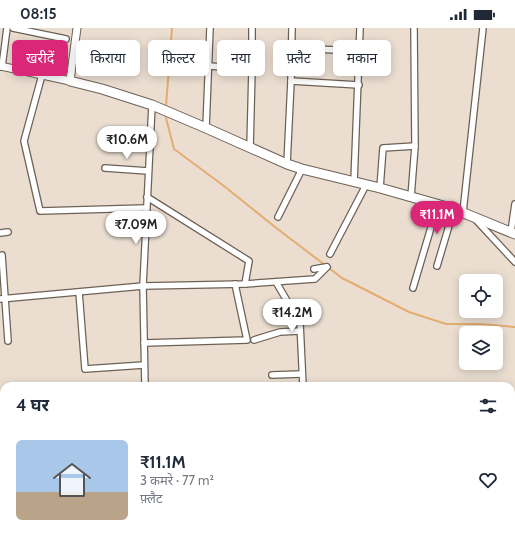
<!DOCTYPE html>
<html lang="hi">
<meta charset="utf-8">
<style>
body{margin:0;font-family:Cabin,"Noto Sans Devanagari",sans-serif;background:#f2f2f3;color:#1f2937;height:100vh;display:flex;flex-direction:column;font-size:15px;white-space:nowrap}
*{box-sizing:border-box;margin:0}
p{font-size:13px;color:#747a83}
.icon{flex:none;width:22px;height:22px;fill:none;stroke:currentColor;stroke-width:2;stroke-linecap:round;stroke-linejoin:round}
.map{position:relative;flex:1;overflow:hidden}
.drawer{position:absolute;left:0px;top:354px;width:515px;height:156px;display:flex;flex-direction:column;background:#fff;border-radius:12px 12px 0 0;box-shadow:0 2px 10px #0003}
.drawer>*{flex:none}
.hud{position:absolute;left:12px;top:12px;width:491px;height:36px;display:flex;gap:8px}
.fabs{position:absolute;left:459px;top:246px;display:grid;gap:8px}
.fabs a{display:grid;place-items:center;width:44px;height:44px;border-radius:6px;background:#fff;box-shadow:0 2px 10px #0003;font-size:20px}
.price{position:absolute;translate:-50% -34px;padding:0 9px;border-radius:14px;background:#fff;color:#222;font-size:13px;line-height:26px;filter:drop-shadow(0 1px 2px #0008)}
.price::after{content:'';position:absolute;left:50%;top:24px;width:12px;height:9px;margin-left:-6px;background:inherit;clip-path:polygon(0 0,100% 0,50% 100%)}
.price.selected{background:#db2777;color:#fff}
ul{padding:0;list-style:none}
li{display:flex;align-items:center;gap:12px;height:100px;padding:0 16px}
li+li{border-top:1px solid #e0e1e3}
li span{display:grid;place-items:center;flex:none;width:112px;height:80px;border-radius:6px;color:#555}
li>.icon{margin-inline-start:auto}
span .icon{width:48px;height:48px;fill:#fffc;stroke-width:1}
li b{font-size:17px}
h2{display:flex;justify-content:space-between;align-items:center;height:48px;padding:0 16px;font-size:17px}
.pill{padding:0 14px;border-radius:6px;background:#fff;box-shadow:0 2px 10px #0003;font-size:14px;line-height:36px}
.pill.selected{background:#db2777;color:#fff}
.status{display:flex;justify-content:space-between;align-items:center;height:28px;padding:0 20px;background:#fff;direction:ltr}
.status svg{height:11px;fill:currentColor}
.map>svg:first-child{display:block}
</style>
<div class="status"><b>08:15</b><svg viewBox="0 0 49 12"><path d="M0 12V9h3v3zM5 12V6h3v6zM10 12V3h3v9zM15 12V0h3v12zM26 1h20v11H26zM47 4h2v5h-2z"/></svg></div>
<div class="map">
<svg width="515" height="510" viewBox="0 0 515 510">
<rect width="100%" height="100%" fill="#ebded1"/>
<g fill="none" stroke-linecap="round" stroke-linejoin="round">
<g stroke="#e2ae70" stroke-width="2">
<polyline points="166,78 172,0"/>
<polyline points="166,90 174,121 224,158 275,199 342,250 409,284 446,296 481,296 515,299"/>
</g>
<g stroke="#6c6155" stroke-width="8">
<g id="minor">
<polyline points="13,0 66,11"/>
<polyline points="291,20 360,23"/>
<polyline points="209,38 252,41"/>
<polyline points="2,39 7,0"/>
<polyline points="42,47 24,113 40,183 146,180"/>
<polyline points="291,53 359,57"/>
<polyline points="206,100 210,0"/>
<polyline points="250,120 252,41 252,0"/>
<polyline points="287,136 291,53 292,0"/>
<polyline points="105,140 148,143"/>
<polyline points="354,154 360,0"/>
<polyline points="380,160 383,120 415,118"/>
<polyline points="147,169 249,233 245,256"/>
<polyline points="411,169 415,118 414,0"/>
<polyline points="463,184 483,0"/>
<polyline points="278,189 302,141"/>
<polyline points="476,192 515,234"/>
<polyline points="511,204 515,176"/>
<polyline points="0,205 8,204"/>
<polyline points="330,226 366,157"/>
<polyline points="2,227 8,313"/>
<polyline points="437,238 454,181"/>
<polyline points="314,241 326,239"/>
<polyline points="276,254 300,295 303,358"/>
<polyline points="413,260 438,176"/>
<polyline points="79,264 85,341 144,337"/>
<polyline points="0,271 143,258 245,256 315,251 327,239"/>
<polyline points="254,312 280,304 300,303"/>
<polyline points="144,315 247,312 235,256"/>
<polyline points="272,347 302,346"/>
<polyline points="145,358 143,258 152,77"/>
<polyline points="511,406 515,406"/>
<polyline points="0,416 4,416"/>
<polyline points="1,497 3,469"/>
<polyline points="51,506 51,510"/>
<polyline points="201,506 202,510"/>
<polyline points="230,506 233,510"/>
<polyline points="278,506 279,510"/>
<polyline points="340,506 341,510"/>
<polyline points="480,506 481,510"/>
<polyline points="122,510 137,506"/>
</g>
</g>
<g stroke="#6c6155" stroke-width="9">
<polyline id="tertiary" points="0,38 70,53 77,0"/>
</g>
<g stroke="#6c6155" stroke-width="11">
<polyline id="primary" points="70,53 102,61 152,77 206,100 287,136 302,141 380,160 454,181 515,206"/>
</g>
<use href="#minor" stroke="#fff" stroke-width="5.5"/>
<use href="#tertiary" stroke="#fff" stroke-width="7"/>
<use href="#primary" stroke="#fff" stroke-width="9"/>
</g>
</svg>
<div class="fabs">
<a><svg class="icon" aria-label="locate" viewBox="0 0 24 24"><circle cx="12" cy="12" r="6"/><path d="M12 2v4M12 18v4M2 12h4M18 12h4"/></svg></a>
<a><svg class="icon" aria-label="layers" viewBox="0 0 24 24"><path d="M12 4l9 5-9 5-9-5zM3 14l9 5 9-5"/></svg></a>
</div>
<b class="price" style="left:127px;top:132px">₹10.6M</b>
<b class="price selected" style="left:437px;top:207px">₹11.1M</b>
<b class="price" style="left:136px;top:217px">₹7.09M</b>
<b class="price" style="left:292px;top:305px">₹14.2M</b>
<div class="hud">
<a class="pill selected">खरीदें</a>
<a class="pill">किराया</a>
<a class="pill">फ़िल्टर</a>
<a class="pill">नया</a>
<a class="pill">फ़्लैट</a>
<a class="pill">मकान</a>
</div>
<section class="drawer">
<h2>4 घर<svg class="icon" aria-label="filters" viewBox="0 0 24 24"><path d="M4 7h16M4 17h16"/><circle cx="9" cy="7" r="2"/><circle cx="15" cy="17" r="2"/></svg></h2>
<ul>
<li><span style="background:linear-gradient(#a9c7e8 65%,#b9a48a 0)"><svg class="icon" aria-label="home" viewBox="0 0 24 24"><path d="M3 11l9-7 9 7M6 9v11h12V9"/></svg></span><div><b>₹11.1M</b><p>3 कमरे · 77 m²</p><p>फ़्लैट</p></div><svg class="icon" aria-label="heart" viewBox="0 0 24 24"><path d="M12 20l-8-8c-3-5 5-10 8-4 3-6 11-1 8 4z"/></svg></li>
</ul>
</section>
</div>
